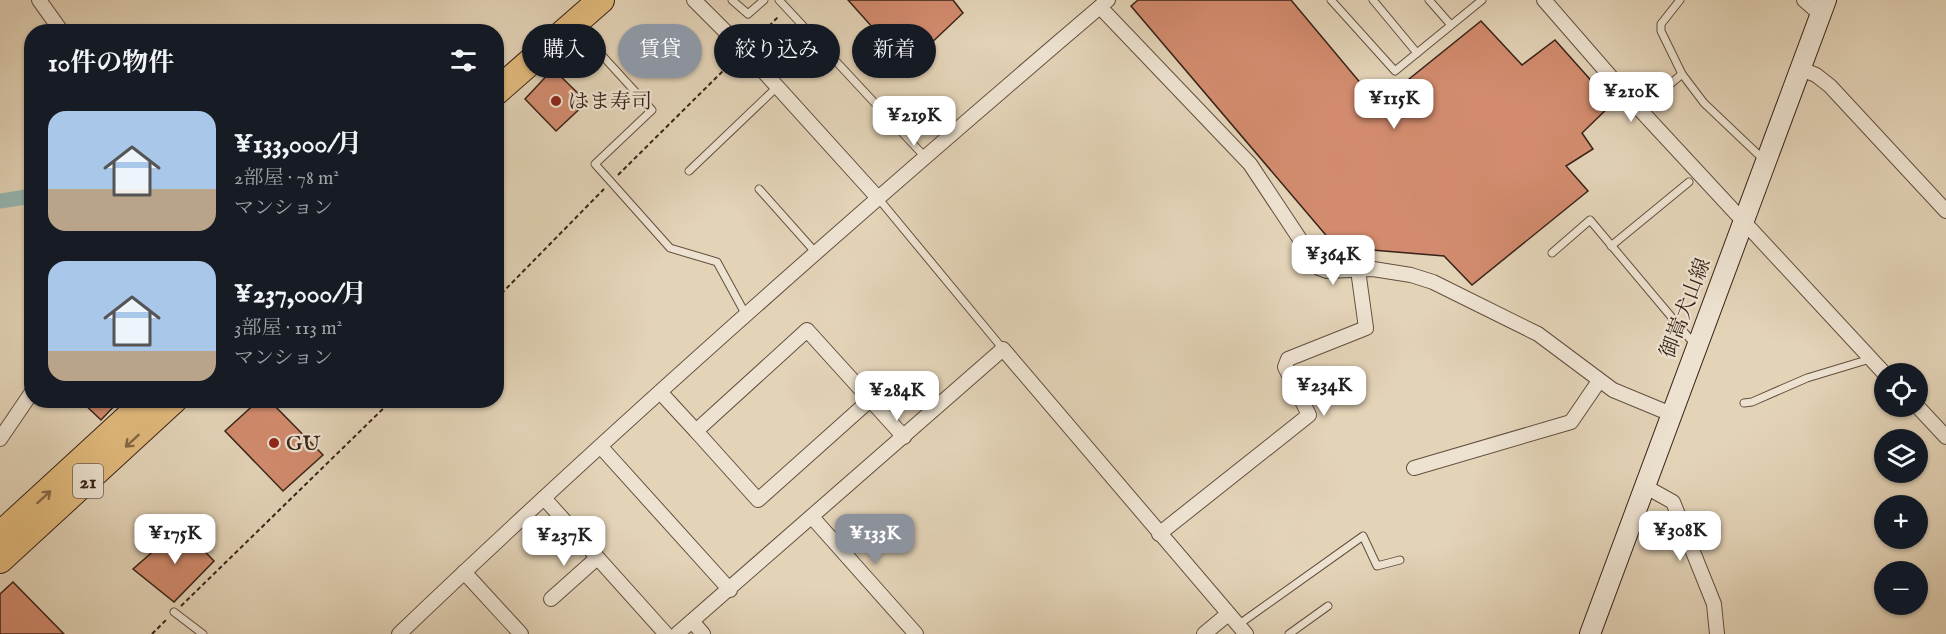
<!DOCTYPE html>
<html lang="ja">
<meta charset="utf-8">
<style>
body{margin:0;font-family:"IM FELL English","Noto Serif JP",serif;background:#242831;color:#f1f3f6;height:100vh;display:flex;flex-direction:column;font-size:22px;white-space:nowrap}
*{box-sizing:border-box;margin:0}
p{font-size:20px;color:#9ea1a6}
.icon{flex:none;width:33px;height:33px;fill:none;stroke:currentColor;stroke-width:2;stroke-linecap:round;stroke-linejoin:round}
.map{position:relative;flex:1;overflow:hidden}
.details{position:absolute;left:24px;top:24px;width:480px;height:384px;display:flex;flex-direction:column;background:#171b24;border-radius:24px;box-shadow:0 2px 4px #0004}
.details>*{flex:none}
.hud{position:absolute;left:522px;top:24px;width:570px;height:54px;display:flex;gap:12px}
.controls{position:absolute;left:1874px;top:363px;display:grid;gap:12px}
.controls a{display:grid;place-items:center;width:54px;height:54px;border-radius:50%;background:#171b24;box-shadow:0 2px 4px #0004;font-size:30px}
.price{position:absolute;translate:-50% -51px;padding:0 14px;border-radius:12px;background:#fff;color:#222;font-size:20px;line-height:39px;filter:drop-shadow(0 2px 3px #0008)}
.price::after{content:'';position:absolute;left:50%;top:36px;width:18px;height:14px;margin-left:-9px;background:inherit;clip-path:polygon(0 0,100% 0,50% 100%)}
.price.on{background:#8c9099;color:#fff}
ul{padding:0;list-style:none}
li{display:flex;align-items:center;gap:18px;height:150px;padding:0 24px}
li span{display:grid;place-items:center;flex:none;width:168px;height:120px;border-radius:18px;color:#555}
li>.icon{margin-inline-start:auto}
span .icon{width:72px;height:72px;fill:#fffc;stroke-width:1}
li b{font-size:26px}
h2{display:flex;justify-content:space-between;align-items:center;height:72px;padding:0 24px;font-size:26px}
.tag{padding:0 21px;border-radius:27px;background:#171b24;box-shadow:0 2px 4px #0004;font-size:21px;line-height:54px}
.tag.on{background:#8c9099;color:#fff}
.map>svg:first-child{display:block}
</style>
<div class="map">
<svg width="1946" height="634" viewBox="0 0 1946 634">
<rect width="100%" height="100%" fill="#e3d3b7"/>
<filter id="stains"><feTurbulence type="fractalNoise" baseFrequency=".00333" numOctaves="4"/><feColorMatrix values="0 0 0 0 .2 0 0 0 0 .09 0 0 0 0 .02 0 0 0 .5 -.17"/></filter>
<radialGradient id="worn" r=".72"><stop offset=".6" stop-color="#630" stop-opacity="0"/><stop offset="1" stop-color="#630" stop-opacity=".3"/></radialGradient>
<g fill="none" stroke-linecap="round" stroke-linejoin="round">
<polyline stroke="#96b7b3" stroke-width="15" points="0,201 32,196"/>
</g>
<g fill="#d28b6e" stroke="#382318" stroke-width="1.5">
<polygon points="848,0 953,0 963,13 907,66"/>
<polygon points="1138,0 1291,0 1378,104 1481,21 1522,65 1555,40 1612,104 1582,133 1593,149 1566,166 1588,191 1472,285 1444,256 1336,247 1131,6"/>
<polygon points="553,69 587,102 556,131 525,99"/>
<polygon points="80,400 120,400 101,420"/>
<polygon points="259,400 269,400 323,455 283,491 225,431"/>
<polygon points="181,527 214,561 174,602 133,569"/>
<polygon points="13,582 64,634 0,634 0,594"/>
</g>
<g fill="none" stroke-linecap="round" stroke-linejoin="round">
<g stroke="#634f40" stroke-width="9">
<g id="lane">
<polyline points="732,0 748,14 764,0"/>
<polyline points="779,0 925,157"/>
<polyline points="1331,0 1395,71 1482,0"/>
<polyline points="1373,0 1417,53"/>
<polyline points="1429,0 1451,25"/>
<polyline points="1680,0 1661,24 1661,31 1682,74 1704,103 1764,160"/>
<polyline points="577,28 652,110 595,164 670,248 717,262 746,315"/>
<polyline points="1640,110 1682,74"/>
<polyline points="689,171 777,87"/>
<polyline points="759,189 817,254"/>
<polyline points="878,198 1003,349"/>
<polyline points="1611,246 1689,182"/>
<polyline points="1552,253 1590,220 1695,345"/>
<polyline points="1744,403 1752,402 1807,378 1870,359"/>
<polyline points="174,612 203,634"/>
<polyline points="1238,625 1363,536 1377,566 1400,560"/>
<polyline points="1289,634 1328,606"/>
</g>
</g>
<g stroke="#634f40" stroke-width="16">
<g id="street">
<polyline points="39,0 62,32"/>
<polyline points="694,0 744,50 878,198"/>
<polyline points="1544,0 1631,100 1885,374"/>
<polyline points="1804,0 1820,14"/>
<polyline points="1100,7 1250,164 1319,268 1327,271 1373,269 1411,275 1433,282 1538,334 1613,390 1671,414"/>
<polyline points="1801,69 1816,75 1830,86 1946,211"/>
<polyline points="661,393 696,431 807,330 904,437"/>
<polyline points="1917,406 1946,437"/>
<polyline points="696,431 758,500 870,400"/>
<polyline points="0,439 32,392"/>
<polyline points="601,447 730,590"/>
<polyline points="1414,468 1571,422 1599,381"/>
<polyline points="1646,487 1673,502 1714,604 1717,634"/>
<polyline points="544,498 666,634"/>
<polyline points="812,517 916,634"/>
<polyline points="1159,534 1309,415 1285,367 1288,359 1366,328 1358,270"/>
<polyline points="464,572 521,634"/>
<polyline points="551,599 597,558"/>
<polyline points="692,621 703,634"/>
<path d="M399,634C628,415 867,205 1108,0"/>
<polyline points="677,634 1003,349 1246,634"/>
<polyline points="1204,634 1228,614"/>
</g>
</g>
<g stroke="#382318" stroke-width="22">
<path id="secondary" d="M1590,634C1669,423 1746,211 1826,0"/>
</g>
<g stroke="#382318" stroke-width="28">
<g id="highway">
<polyline points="496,92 601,0"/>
<polyline points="0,535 147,400"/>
<polyline points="0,560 174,400"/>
</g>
</g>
<g stroke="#382318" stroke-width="2" stroke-dasharray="4.5 3" stroke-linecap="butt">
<polyline points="753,42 779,16"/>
<polyline points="618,175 734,60"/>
<polyline points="496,299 604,189"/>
<polyline points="181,606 392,400"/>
<polyline points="152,634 166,620"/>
</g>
<use href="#lane" stroke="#ede2d0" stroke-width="7"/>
<use href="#street" stroke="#ede2d0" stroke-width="14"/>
<use href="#secondary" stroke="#ede2d0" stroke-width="20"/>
<use href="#highway" stroke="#e2ba7c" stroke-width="26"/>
</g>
<defs><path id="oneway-shaft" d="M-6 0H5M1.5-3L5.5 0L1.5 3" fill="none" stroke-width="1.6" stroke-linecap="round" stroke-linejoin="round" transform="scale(1.5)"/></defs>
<g stroke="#846745">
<use href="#oneway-shaft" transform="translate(132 441) rotate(137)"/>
<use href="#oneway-shaft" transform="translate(44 497) rotate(-42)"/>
</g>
<g fill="#8f2418" stroke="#ede2d0" stroke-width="2">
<circle cx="556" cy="101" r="6"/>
<circle cx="274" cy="443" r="6"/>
</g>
<g text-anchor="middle" stroke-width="4.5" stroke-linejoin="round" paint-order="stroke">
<rect fill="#ede2d0" stroke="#6e5c4f" stroke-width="1.5" x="73" y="464" width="30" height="34" rx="4.5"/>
<g font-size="20" font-weight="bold" fill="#382318">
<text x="88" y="488">21</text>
</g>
<g font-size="21" fill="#382318" stroke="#ede2d0" text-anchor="start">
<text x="568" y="108">はま寿司</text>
<text x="286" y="450">GU</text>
</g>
<g font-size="21" fill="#382318" stroke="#ede2d0">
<text transform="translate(1685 308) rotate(-69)" y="7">御嵩犬山線</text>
</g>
</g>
<rect width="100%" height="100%" filter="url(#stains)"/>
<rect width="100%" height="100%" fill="url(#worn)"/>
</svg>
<div class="controls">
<a><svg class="icon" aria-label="locate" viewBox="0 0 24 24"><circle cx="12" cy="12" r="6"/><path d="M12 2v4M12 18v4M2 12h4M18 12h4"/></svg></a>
<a><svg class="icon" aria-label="layers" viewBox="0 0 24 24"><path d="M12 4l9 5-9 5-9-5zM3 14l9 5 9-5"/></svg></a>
<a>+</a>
<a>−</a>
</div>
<b class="price" style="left:1631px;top:123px">¥210K</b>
<b class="price" style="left:1394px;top:130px">¥115K</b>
<b class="price" style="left:914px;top:147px">¥219K</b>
<b class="price" style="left:1333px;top:286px">¥364K</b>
<b class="price" style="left:1324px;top:417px">¥234K</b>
<b class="price" style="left:897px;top:422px">¥284K</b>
<b class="price" style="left:1680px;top:562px">¥308K</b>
<b class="price" style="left:175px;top:565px">¥175K</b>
<b class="price on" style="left:875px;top:565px">¥133K</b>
<b class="price" style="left:564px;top:567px">¥237K</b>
<div class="hud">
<a class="tag">購入</a>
<a class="tag on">賃貸</a>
<a class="tag">絞り込み</a>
<a class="tag">新着</a>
</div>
<section class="details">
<h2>10件の物件<svg class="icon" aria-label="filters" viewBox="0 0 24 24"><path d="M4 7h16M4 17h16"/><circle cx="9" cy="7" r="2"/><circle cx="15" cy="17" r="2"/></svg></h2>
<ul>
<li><span style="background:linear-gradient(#a9c7e8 65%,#b9a48a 0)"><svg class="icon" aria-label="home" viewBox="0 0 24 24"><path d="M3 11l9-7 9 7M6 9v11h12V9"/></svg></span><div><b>¥133,000/月</b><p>2部屋 · 78 m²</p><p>マンション</p></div></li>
<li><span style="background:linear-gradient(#a9c7e8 75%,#b9a48a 0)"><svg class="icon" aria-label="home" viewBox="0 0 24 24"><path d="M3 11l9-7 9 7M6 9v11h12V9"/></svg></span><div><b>¥237,000/月</b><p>3部屋 · 113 m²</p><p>マンション</p></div></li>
</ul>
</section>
</div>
